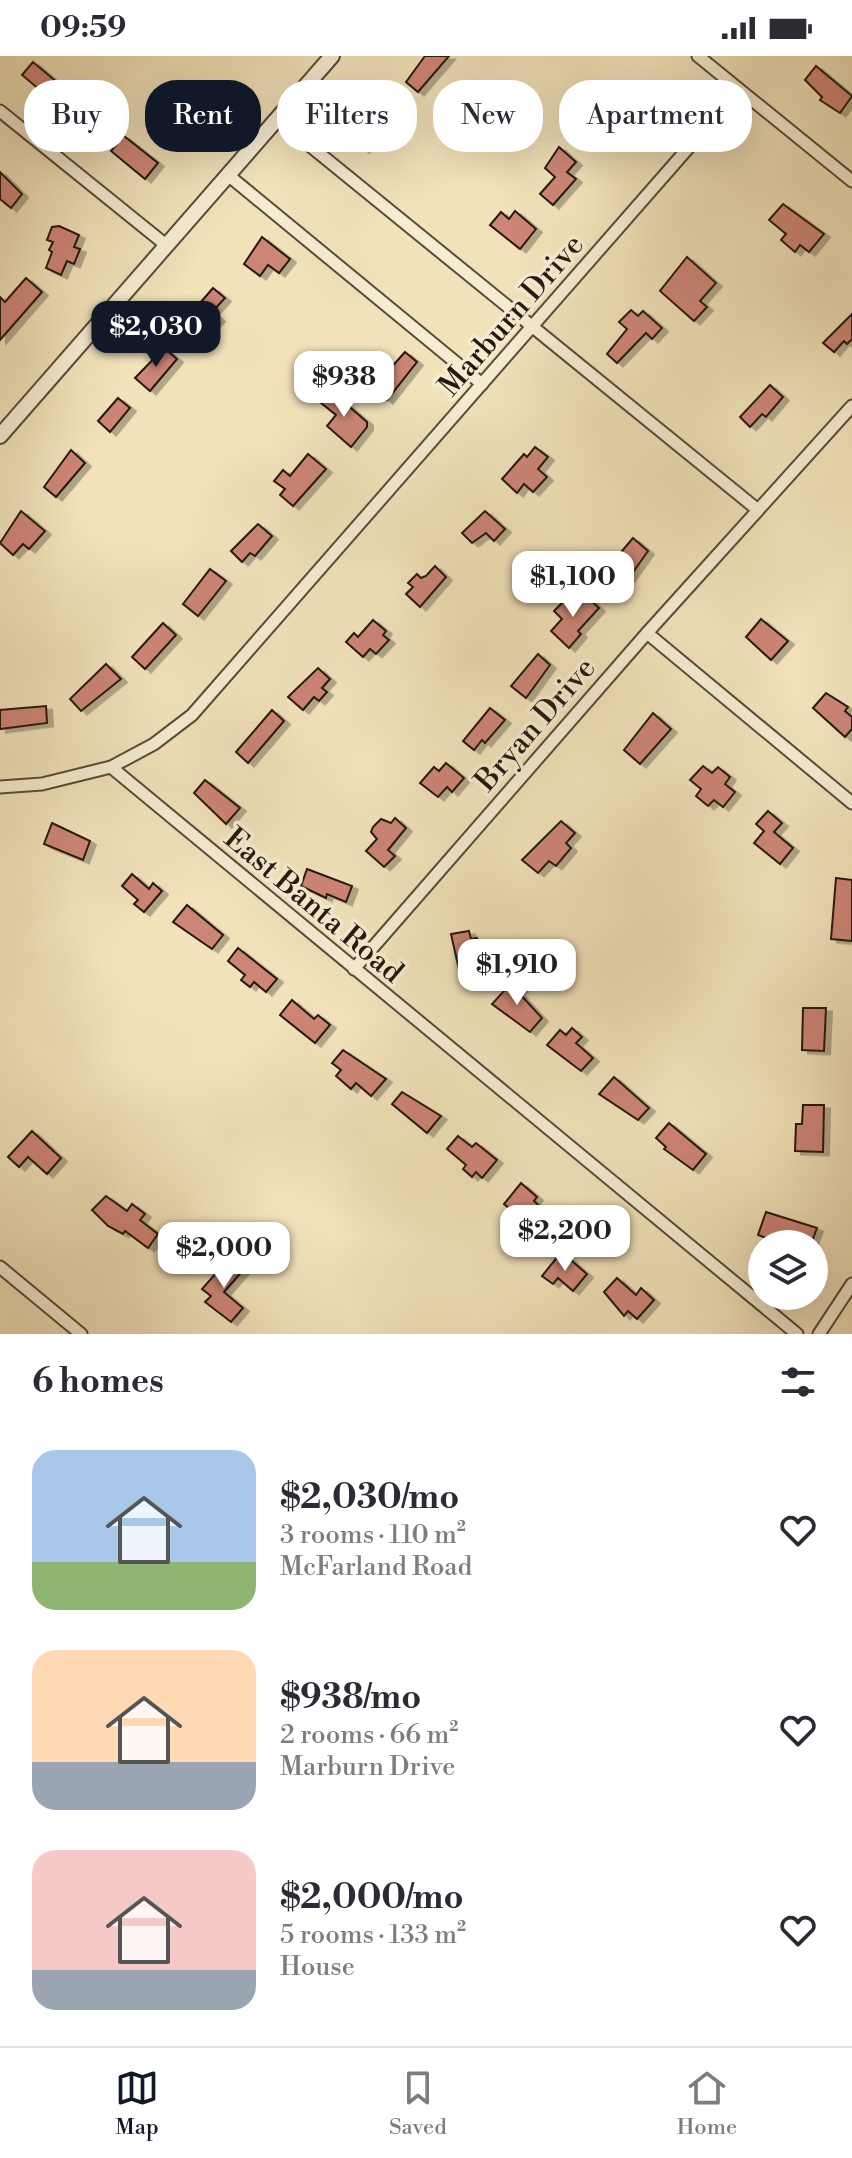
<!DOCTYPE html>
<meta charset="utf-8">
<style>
body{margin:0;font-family:"Libre Bodoni",serif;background:#f2f2f3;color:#2b2b33;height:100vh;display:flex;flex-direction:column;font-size:30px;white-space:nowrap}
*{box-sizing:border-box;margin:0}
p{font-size:26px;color:#7c7c81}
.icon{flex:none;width:44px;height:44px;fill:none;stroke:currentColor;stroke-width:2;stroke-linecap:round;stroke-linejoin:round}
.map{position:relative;height:1278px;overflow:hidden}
.sheet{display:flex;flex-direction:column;background:#fff;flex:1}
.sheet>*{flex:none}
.top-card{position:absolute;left:24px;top:24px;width:804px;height:72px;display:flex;gap:16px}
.tools{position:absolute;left:748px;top:1174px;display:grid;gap:16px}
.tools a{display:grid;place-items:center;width:80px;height:80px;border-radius:50%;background:#fff;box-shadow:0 8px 32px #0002;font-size:40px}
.price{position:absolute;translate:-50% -68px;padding:0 18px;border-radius:16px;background:#fff;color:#222;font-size:26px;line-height:52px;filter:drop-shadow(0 2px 4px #0008)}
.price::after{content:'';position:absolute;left:50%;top:48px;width:24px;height:18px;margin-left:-12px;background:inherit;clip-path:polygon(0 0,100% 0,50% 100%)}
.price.selected{background:#111827;color:#fff}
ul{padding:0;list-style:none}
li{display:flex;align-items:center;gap:24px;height:200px;padding:0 32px}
li span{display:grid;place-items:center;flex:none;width:224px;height:160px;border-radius:24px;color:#555}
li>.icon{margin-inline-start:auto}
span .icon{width:96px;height:96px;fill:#fffc;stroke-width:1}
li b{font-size:34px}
h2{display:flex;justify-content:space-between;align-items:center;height:96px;padding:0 32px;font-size:34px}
.chip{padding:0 28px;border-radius:32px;background:#fff;box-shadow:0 8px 32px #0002;font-size:28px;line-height:72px}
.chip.selected{background:#111827;color:#fff}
.status{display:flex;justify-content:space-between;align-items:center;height:56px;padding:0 40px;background:#fff;direction:ltr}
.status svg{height:22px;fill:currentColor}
.menu{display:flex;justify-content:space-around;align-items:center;height:112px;border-top:2px solid #e1e1e2;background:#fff;font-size:22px;color:#7c7c81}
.menu a{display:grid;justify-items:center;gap:4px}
.menu .selected{color:#111827}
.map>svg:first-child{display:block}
</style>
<div class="status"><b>09:59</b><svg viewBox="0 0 49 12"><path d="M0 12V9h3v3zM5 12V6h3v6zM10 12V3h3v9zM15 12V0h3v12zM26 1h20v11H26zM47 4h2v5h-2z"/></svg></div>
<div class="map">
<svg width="852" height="1278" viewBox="0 0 852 1278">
<defs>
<filter id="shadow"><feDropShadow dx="6" dy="3.5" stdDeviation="0" flood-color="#0004"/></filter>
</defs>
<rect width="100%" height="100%" fill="#f1e2ba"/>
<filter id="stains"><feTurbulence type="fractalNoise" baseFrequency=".0025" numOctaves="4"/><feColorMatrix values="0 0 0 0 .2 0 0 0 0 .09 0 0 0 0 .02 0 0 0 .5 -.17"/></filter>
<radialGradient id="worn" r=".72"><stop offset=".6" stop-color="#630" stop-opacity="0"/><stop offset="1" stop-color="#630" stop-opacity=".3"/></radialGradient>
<g fill="#cd8576" stroke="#25190c" stroke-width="2" filter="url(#shadow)">
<polygon points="425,0 449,0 418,36 406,26"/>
<polygon points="33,6 77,43 99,58 103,53 113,61 96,81 22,19"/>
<polygon points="816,10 852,40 840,57 820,44 822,41 805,24"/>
<polygon points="639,26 671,57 661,70 645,57 640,63 621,47"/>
<polygon points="379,47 400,65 388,78 382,72 363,93 351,83"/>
<polygon points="124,80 158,107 145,123 111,95"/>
<polygon points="559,91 576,106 567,116 576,123 553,149 540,138 555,121 545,112"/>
<polygon points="0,116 22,138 11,152 0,143"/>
<polygon points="783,148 824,178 809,196 800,189 795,196 781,184 786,178 769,164"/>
<polygon points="515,155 536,173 520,193 490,169 501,156 509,163"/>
<polygon points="59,170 79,179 74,191 80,193 74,208 67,205 61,219 46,212 52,196 49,194 53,186 47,184 52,171"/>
<polygon points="262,181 290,203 279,217 268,209 260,220 244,208"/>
<polygon points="687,201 716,227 700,245 707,251 694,265 660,235"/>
<polygon points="26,222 42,236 0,284 0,241 5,246"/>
<polygon points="213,232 225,242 212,256 219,262 200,283 182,268"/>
<polygon points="631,254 638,260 643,255 662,272 652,283 646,277 617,307 607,298 627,273 619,266"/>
<polygon points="852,258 852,283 847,288 844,285 834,296 823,287"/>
<polygon points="164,292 177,303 150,335 135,322"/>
<polygon points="405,296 417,306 387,344 373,332"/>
<polygon points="770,329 783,341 766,361 762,358 750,371 740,361"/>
<polygon points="330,334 367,366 367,371 351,391 327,370 336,359 320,346"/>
<polygon points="118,342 130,352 110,376 98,365"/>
<polygon points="535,391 548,401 538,413 547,421 533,436 524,428 517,437 502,423 524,398 527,401"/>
<polygon points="71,394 85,407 56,441 44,431"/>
<polygon points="308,398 326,413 293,450 280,439 285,433 274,425 283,414 290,420"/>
<polygon points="21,455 45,475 29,493 23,488 13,499 0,487"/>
<polygon points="485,455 505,473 494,485 486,477 472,487 462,477"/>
<polygon points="258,468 272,480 255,500 250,497 242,506 231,495"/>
<polygon points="633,482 648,495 629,522 626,520 619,528 605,515"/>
<polygon points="435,510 446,521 420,551 406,538 413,531 408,527 417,518 421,522 426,520"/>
<polygon points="210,513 226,525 198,560 183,548"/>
<polygon points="584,538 599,552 578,575 581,578 569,592 551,575 562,563 554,555 566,543 575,547"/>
<polygon points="761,563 788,585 771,604 746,581"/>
<polygon points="373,564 386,575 383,579 389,584 376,598 370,593 363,601 346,586 354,577 358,581"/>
<polygon points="163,567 176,579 145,613 132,601"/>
<polygon points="538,598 550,609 526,642 511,630"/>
<polygon points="106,608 121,623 81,655 70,643"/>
<polygon points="318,612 330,623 322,632 327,636 319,645 314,641 303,654 288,641"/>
<polygon points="826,637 848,651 845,655 852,661 852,673 845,681 813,652"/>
<polygon points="46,650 47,667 0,673 0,654"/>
<polygon points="490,652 505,664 485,687 482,684 474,694 463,685"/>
<polygon points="272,654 284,665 248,707 236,696"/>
<polygon points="653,657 671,673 640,708 624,694"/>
<polygon points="446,707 464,722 452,736 447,731 438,741 420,727 434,711 439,715"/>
<polygon points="703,710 712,717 718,711 730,721 725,728 735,736 723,751 714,744 708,750 696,740 701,733 690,724"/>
<polygon points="205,724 240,752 226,768 194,737"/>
<polygon points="768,755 782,767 774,776 793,792 780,808 754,787 764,775 756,768"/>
<polygon points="395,762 406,772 388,794 395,800 384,811 366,795 377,783 371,776 373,771 381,763 391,767"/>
<polygon points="561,765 575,777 566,787 571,792 556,810 549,805 538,817 522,804"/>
<polygon points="52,767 90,785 83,804 44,788"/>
<polygon points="307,813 352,830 346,846 327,838 326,842 301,830"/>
<polygon points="132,818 149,833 153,827 162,835 144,856 134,848 138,844 122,830"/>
<polygon points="836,822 852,824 852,885 831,883"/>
<polygon points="187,849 223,879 212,893 173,866"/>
<polygon points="469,875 471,883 477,882 480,897 476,898 481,924 462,927 451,878"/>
<polygon points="238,892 277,923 266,936 254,926 250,931 241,924 245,919 228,905"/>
<polygon points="514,924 522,931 518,936 542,962 530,976 492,948"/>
<polygon points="292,944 314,963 318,959 330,969 315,987 280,959"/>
<polygon points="803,952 826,952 824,995 802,994"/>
<polygon points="572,972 582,981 576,987 593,1002 581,1015 547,989 560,974 566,979"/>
<polygon points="343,994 386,1023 371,1040 356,1027 351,1033 336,1020 341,1014 332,1007"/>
<polygon points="614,1021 649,1052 638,1064 599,1038"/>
<polygon points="402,1036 441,1060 427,1077 392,1048"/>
<polygon points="803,1049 824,1049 823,1096 795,1095 796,1068 802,1068"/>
<polygon points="669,1067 706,1098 693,1114 664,1093 666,1091 656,1082"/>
<polygon points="32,1075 61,1102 47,1118 28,1101 19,1111 8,1101"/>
<polygon points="458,1080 472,1091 476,1087 497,1104 482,1122 476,1116 472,1121 463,1113 466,1109 447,1093"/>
<polygon points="521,1127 537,1141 534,1145 546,1156 533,1172 504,1148"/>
<polygon points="106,1140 127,1155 132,1148 145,1158 140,1164 158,1178 148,1192 125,1175 123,1178 108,1170 92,1154"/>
<polygon points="766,1156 817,1172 811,1188 783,1188 758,1179"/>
<polygon points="559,1199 562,1202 565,1199 587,1218 573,1235 558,1222 553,1228 542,1220"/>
<polygon points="231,1200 245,1212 224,1236 243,1252 231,1266 205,1246 211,1240 202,1233"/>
<polygon points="617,1222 636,1239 641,1232 654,1244 637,1263 628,1255 624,1260 604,1236"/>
</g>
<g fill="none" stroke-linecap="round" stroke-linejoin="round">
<g stroke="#584b38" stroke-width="15">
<g id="minor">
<polyline points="698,0 852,125"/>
<polyline points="0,55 166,189"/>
<polyline points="277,63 758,454"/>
<polyline points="228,119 482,328"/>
<polyline points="647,577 852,747"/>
<polyline points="111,711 154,688 192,659 739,34"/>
<polyline points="0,731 42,728 111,711 797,1278"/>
<polyline points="354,913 647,577 852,350"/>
<polyline points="0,1211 81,1278"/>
<polyline points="819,1278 852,1228"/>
</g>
</g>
<g stroke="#584b38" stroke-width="18">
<polyline id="tertiary" points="0,380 332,0"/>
</g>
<use href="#minor" stroke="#f6ecd2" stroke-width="11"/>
<use href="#tertiary" stroke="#f6ecd2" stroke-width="14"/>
</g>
<g text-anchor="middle" stroke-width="7" stroke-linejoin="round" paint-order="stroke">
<g font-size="30" fill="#25190c" stroke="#f6ecd2">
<text transform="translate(511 259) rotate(-49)" y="10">Marburn Drive</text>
<text transform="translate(535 668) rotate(-49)" y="10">Bryan Drive</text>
<text transform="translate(314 849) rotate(40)" y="10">East Banta Road</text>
</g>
</g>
<rect width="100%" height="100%" filter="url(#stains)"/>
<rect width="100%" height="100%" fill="url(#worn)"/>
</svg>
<div class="tools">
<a><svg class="icon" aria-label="layers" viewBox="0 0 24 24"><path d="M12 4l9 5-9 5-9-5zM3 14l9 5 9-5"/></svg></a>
</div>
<b class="price selected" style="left:156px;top:313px">$2,030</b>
<b class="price" style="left:344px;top:363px">$938</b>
<b class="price" style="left:573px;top:563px">$1,100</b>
<b class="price" style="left:517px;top:951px">$1,910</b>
<b class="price" style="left:565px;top:1217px">$2,200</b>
<b class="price" style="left:224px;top:1234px">$2,000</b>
<div class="top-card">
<a class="chip">Buy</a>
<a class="chip selected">Rent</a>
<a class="chip">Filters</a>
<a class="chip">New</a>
<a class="chip">Apartment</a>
</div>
</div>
<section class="sheet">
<h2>6 homes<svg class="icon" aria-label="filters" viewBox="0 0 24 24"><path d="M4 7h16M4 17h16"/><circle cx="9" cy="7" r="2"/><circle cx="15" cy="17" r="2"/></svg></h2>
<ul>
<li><span style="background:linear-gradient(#a9c7e8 70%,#8fb573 0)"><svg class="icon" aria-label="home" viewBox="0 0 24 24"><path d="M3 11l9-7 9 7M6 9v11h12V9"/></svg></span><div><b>$2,030/mo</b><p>3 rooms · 110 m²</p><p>McFarland Road</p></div><svg class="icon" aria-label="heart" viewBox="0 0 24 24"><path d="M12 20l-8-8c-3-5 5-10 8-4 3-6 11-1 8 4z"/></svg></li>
<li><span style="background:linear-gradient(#ffd9b3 70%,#9aa5b1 0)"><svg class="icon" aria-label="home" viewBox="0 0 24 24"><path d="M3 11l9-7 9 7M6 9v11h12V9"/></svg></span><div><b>$938/mo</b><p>2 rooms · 66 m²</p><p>Marburn Drive</p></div><svg class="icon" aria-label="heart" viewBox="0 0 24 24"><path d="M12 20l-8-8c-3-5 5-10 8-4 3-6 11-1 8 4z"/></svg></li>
<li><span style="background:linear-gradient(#f6c9c9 75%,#9aa5b1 0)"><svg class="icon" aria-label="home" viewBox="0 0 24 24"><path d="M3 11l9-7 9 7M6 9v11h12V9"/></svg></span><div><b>$2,000/mo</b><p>5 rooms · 133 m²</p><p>House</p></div><svg class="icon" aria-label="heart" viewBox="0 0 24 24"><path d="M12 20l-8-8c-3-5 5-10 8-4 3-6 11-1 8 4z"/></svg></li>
</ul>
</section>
<nav class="menu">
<a class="selected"><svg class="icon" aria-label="map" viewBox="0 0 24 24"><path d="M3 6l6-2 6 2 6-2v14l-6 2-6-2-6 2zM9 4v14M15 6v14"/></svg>Map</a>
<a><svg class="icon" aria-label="saved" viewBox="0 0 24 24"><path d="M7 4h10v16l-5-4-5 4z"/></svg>Saved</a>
<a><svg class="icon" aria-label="home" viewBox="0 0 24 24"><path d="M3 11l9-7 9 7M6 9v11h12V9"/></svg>Home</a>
</nav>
